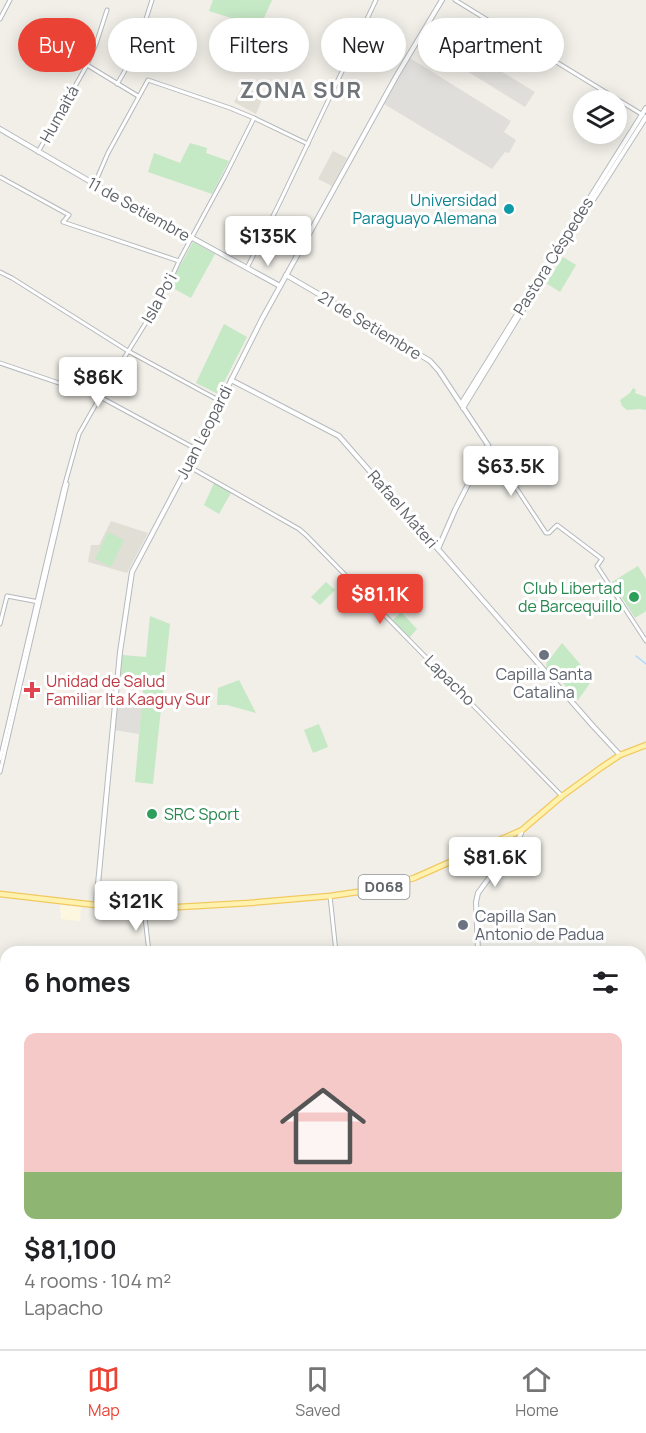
<!DOCTYPE html>
<meta charset="utf-8">
<style>
body{margin:0;font-family:Manrope,sans-serif;background:#f2f2f2;color:#202124;height:100vh;display:flex;flex-direction:column;font-size:22px;white-space:nowrap}
*{box-sizing:border-box;margin:0}
p{font-size:20px;color:#757577}
.icon{flex:none;width:33px;height:33px;fill:none;stroke:currentColor;stroke-width:2;stroke-linecap:round;stroke-linejoin:round}
.map{position:relative;flex:1;overflow:hidden}
.side{position:absolute;left:0px;top:946px;width:646px;height:404px;display:flex;flex-direction:column;background:#fff;border-radius:18px 18px 0 0;box-shadow:0 3px 15px #0003}
.side>*{flex:none}
.hud{position:absolute;left:18px;top:18px;width:610px;height:54px;display:flex;gap:12px}
.tools{position:absolute;left:573px;top:90px;display:grid;gap:12px}
.tools a{display:grid;place-items:center;width:54px;height:54px;border-radius:50%;background:#fff;box-shadow:0 3px 15px #0003;font-size:30px}
.price{position:absolute;translate:-50% -51px;padding:0 14px;border-radius:6px;background:#fff;color:#222;font-size:20px;line-height:39px;filter:drop-shadow(0 2px 3px #0008)}
.price::after{content:'';position:absolute;left:50%;top:36px;width:18px;height:14px;margin-left:-9px;background:inherit;clip-path:polygon(0 0,100% 0,50% 100%)}
.price.active{background:#ea4335;color:#fff}
ul{padding:0;list-style:none}
li{display:grid;align-content:center;gap:12px;height:318px;padding:0 24px}
li span{display:grid;place-items:center;height:186px;border-radius:12px;color:#555}
li>.icon{margin-inline-start:auto}
span .icon{width:108px;height:108px;fill:#fffc;stroke-width:1}
li b{font-size:26px}
h2{display:flex;justify-content:space-between;align-items:center;height:72px;padding:0 24px;font-size:26px}
.chip{padding:0 21px;border-radius:27px;background:#fff;box-shadow:0 3px 15px #0003;font-size:21px;line-height:54px}
.chip.active{background:#ea4335;color:#fff}
.tab-bar{display:flex;justify-content:space-around;align-items:center;height:84px;border-top:2px solid #e0e0e0;background:#fff;font-size:16px;color:#757577}
.tab-bar a{display:grid;justify-items:center;gap:3px}
.tab-bar .active{color:#ea4335}
.map>svg:first-child{display:block}
</style>
<div class="map">
<svg width="646" height="1349" viewBox="0 0 646 1349">
<rect width="100%" height="100%" fill="#f1efe8"/>
<polygon fill="#fef7e0" points="60,905 81,907 80,921 61,919"/>
<g fill="#e0deda">
<polygon points="458,45 535,92 525,107 449,60"/>
<polygon points="410,58 511,121 504,132 516,140 509,153 505,152 492,169 384,104"/>
<polygon points="117,696 143,700 139,734 114,730"/>
</g>
<g fill="#e1ded6">
<polygon points="242,87 264,95 256,114 234,102"/>
<polygon points="333,151 347,158 332,186 318,179"/>
<polygon points="111,521 148,533 127,573 88,562 91,545 99,545"/>
<polygon points="506,840 508,844 490,874 473,856"/>
</g>
<g fill="#c5e8c5">
<polygon points="213,0 272,0 260,27 209,11"/>
<polygon points="190,143 207,148 206,153 229,161 212,194 148,172 154,153 180,163"/>
<polygon points="193,242 215,254 191,298 169,286"/>
<polygon points="563,257 576,265 560,292 546,283"/>
<polygon points="224,324 247,337 218,394 196,383"/>
<polygon points="633,388 636,390 635,393 646,397 646,409 645,410 640,409 627,410 622,406 620,400 630,393"/>
<polygon points="215,481 232,491 219,514 204,505"/>
<polygon points="108,532 124,540 111,567 95,559"/>
<polygon points="638,566 646,579 646,611 635,618 612,582"/>
<polygon points="326,582 335,590 320,605 311,597"/>
<polygon points="401,612 417,629 409,638 392,621"/>
<polygon points="150,616 170,624 153,784 135,782 144,679 120,675 122,655 146,657"/>
<polygon points="562,643 593,679 578,700 562,682 559,684 545,668 547,666 546,664"/>
<polygon points="239,680 256,713 227,705 217,705 218,688"/>
<polygon points="319,724 328,747 313,753 304,730"/>
</g>
<g fill="none" stroke-linecap="round" stroke-linejoin="round">
<polyline stroke="#aadaff" stroke-width="1.5" points="636,656 646,664"/>
<g stroke="#b5b8bc" stroke-width="5">
<g id="tertiary">
<polyline points="455,0 643,115"/>
<polyline points="0,19 10,0"/>
<polyline points="87,65 138,96"/>
<path d="M117,84C134,58 143,29 152,0"/>
<polyline points="38,152 87,65 96,44 107,10"/>
<polyline points="0,177 69,215 63,222 179,261"/>
<polyline points="95,183 108,153 148,80 230,108 254,118 308,144"/>
<polyline points="247,268 280,202 376,0"/>
<polyline points="0,272 12,278 128,351 220,401"/>
<polyline points="0,363 100,397 196,449"/>
<polyline points="488,445 546,533 549,533 557,525 602,559 597,566 646,641"/>
<polyline points="188,466 299,529 306,535 562,796"/>
<polyline points="0,624 7,596 39,602"/>
<polyline points="0,759 63,491 79,434 100,397 166,290 179,261 225,176 254,118"/>
<polyline points="0,772 67,484"/>
<polyline points="330,896 336,952"/>
<polyline points="144,909 149,952"/>
<polyline points="640,1063 646,1066"/>
</g>
</g>
<g stroke="#b6babf" stroke-width="6">
<g id="secondary">
<polyline points="0,129 103,189 280,286"/>
<polyline points="286,275 358,317 430,361 439,371 488,445 455,510 438,549"/>
<polyline points="231,380 339,436 593,726 620,755"/>
<polyline points="461,404 646,108"/>
<polyline points="463,408 519,316 646,117"/>
<polyline points="96,905 120,652 132,572 188,466 262,319 397,75 442,0"/>
<polyline points="478,952 476,902 478,893 520,836 522,830"/>
<polyline points="595,1349 595,1344"/>
</g>
</g>
<g stroke="#f2c960" stroke-width="7">
<polyline id="primary" points="0,894 113,907 144,909 249,903 330,896 371,890 414,878 522,830 562,796 602,767 620,755 646,745"/>
</g>
<use href="#tertiary" stroke="#fff" stroke-width="3"/>
<use href="#secondary" stroke="#fff" stroke-width="4"/>
<use href="#primary" stroke="#fff2af" stroke-width="4.5"/>
</g>
<circle fill="#0f9aa8" stroke="#fff" stroke-width="2" cx="509" cy="209" r="6"/>
<g fill="#2e9e5b" stroke="#fff" stroke-width="2">
<circle cx="634" cy="597" r="6"/>
<circle cx="152" cy="814" r="6"/>
</g>
<g fill="#6b7280" stroke="#fff" stroke-width="2">
<circle cx="544" cy="655" r="6"/>
<circle cx="463" cy="925" r="6"/>
</g>
<path fill="#e0444e" stroke="#fff" stroke-width="2" d="M29 681h6v6h6v6h-6v6h-6v-6h-6v-6h6z"/>
<g text-anchor="middle" stroke-width="6" stroke-linejoin="round" paint-order="stroke">
<rect fill="#fff" stroke="#8f9295" stroke-width="1.5" x="358.5" y="875" width="51" height="24" rx="4.5"/>
<g font-size="15" font-weight="bold" fill="#5f6368">
<text x="384" y="892">D068</text>
</g>
<g font-size="16" fill="#5f6368" stroke="#fff">
<text transform="translate(59 114) rotate(-61)" y="6">Humaitá</text>
<text transform="translate(139 209) rotate(29)" y="6">11 de Setiembre</text>
<text transform="translate(553 256) rotate(-58)" y="6">Pastora Céspedes</text>
<text transform="translate(159 298) rotate(-61)" y="6">Isla Po'i</text>
<text transform="translate(370 325) rotate(31)" y="6">21 de Setiembre</text>
<text transform="translate(204 432) rotate(-63)" y="6">Juan Leopardi</text>
<text transform="translate(403 509) rotate(49)" y="6">Rafael Materi</text>
<text transform="translate(450 680) rotate(45)" y="6">Lapacho</text>
</g>
<g font-size="16" fill="#0d838f" stroke="#fff" text-anchor="end">
<text x="497" y="206">Universidad<tspan x="497" dy="18">Paraguayo Alemana</tspan></text>
</g>
<g font-size="16" fill="#27864d" stroke="#fff" text-anchor="end">
<text x="622" y="594">Club Libertad<tspan x="622" dy="18">de Barcequillo</tspan></text>
<text x="164" y="820" text-anchor="start">SRC Sport</text>
</g>
<g font-size="16" fill="#5b616d" stroke="#fff">
<text x="544" y="680">Capilla Santa<tspan x="544" dy="18">Catalina</tspan></text>
<text x="475" y="922" text-anchor="start">Capilla San<tspan x="475" dy="18">Antonio de Padua</tspan></text>
</g>
<g font-size="16" fill="#be3a42" stroke="#fff" text-anchor="start">
<text x="46" y="687">Unidad de Salud<tspan x="46" dy="18">Familiar Ita Kaaguy Sur</tspan></text>
</g>
<g font-size="22" font-weight="bold" letter-spacing="1.5" fill="#70757a" stroke="#fff">
<text x="301" y="98">ZONA SUR</text>
</g>
</g>
</svg>
<div class="tools">
<a><svg class="icon" aria-label="layers" viewBox="0 0 24 24"><path d="M12 4l9 5-9 5-9-5zM3 14l9 5 9-5"/></svg></a>
</div>
<b class="price" style="left:268px;top:267px">$135K</b>
<b class="price" style="left:98px;top:408px">$86K</b>
<b class="price" style="left:511px;top:497px">$63.5K</b>
<b class="price active" style="left:380px;top:625px">$81.1K</b>
<b class="price" style="left:495px;top:888px">$81.6K</b>
<b class="price" style="left:136px;top:932px">$121K</b>
<div class="hud">
<a class="chip active">Buy</a>
<a class="chip">Rent</a>
<a class="chip">Filters</a>
<a class="chip">New</a>
<a class="chip">Apartment</a>
</div>
<section class="side">
<h2>6 homes<svg class="icon" aria-label="filters" viewBox="0 0 24 24"><path d="M4 7h16M4 17h16"/><circle cx="9" cy="7" r="2"/><circle cx="15" cy="17" r="2"/></svg></h2>
<ul>
<li><span style="background:linear-gradient(#f6c9c9 75%,#8fb573 0)"><svg class="icon" aria-label="home" viewBox="0 0 24 24"><path d="M3 11l9-7 9 7M6 9v11h12V9"/></svg></span><div><b>$81,100</b><p>4 rooms · 104 m²</p><p>Lapacho</p></div></li>
</ul>
</section>
</div>
<nav class="tab-bar">
<a class="active"><svg class="icon" aria-label="map" viewBox="0 0 24 24"><path d="M3 6l6-2 6 2 6-2v14l-6 2-6-2-6 2zM9 4v14M15 6v14"/></svg>Map</a>
<a><svg class="icon" aria-label="saved" viewBox="0 0 24 24"><path d="M7 4h10v16l-5-4-5 4z"/></svg>Saved</a>
<a><svg class="icon" aria-label="home" viewBox="0 0 24 24"><path d="M3 11l9-7 9 7M6 9v11h12V9"/></svg>Home</a>
</nav>
